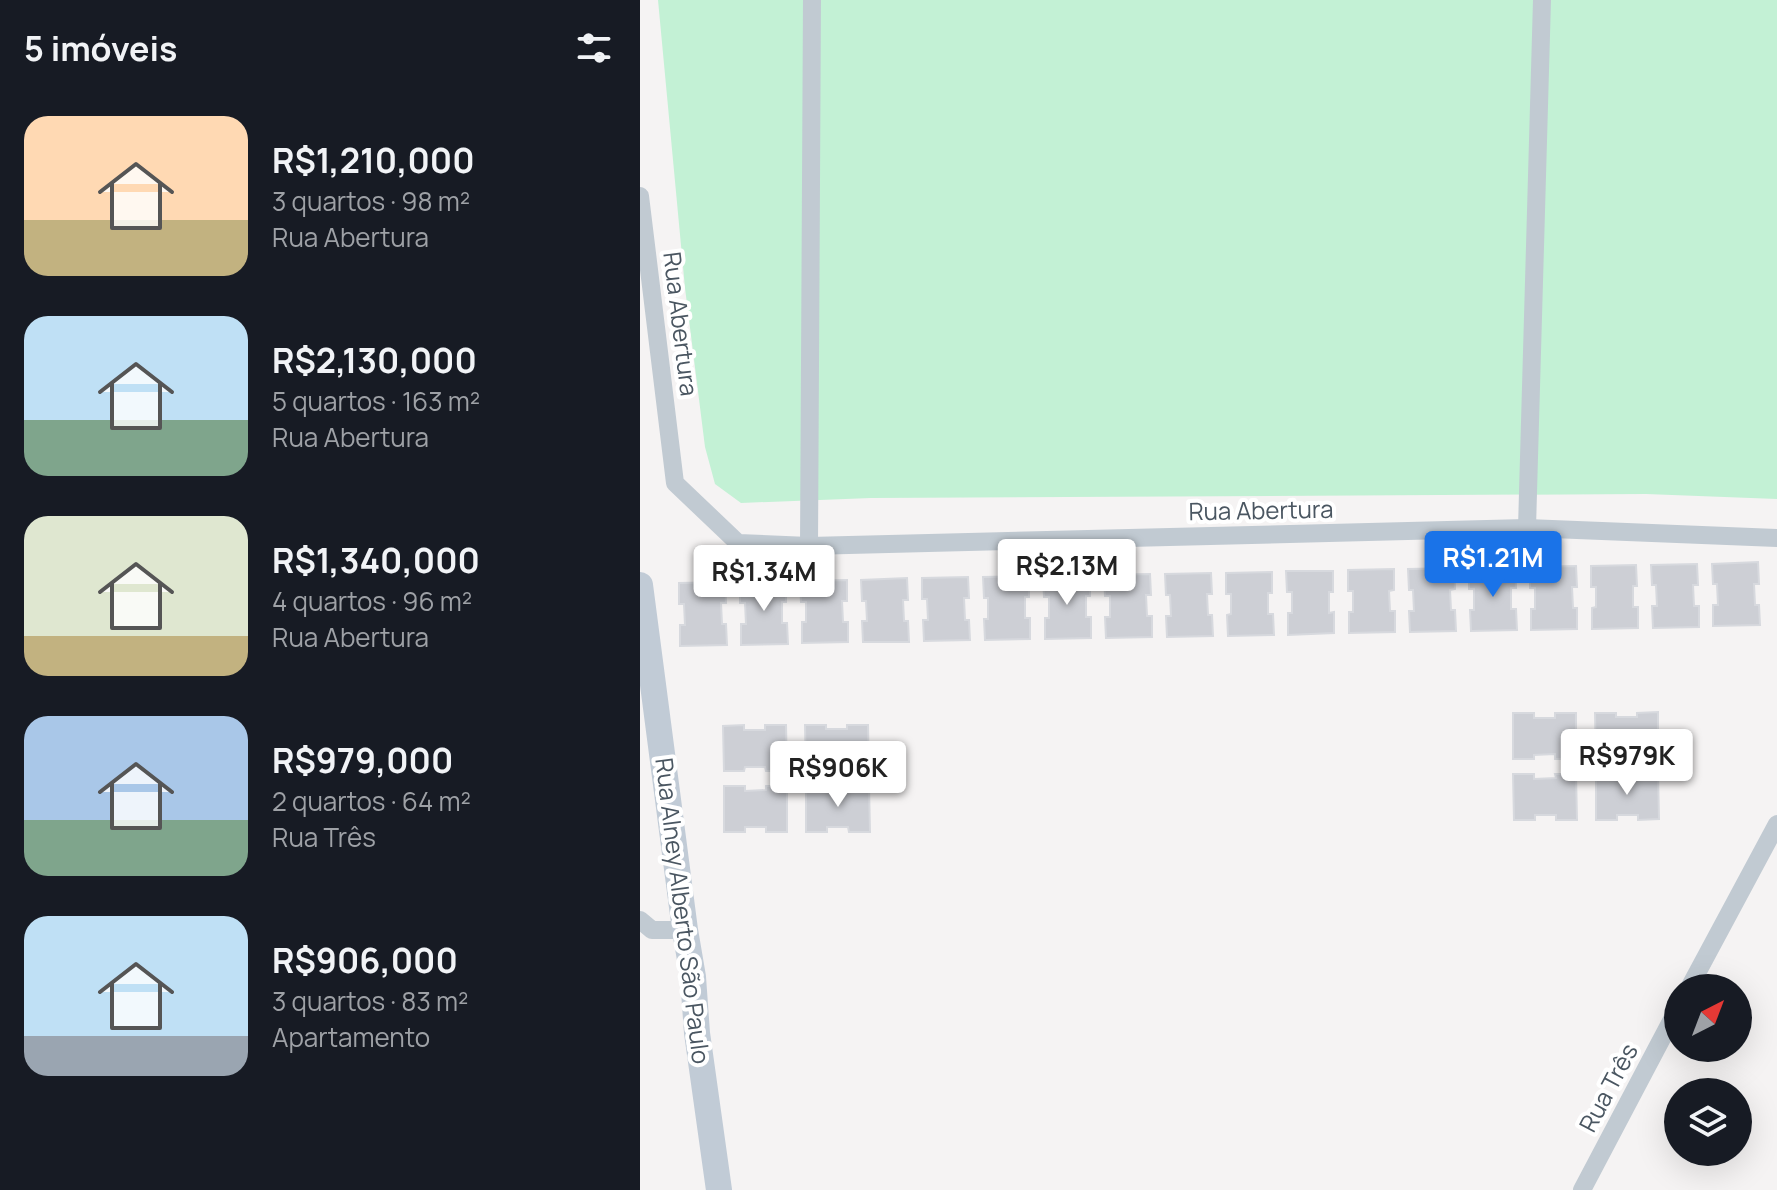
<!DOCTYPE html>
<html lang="pt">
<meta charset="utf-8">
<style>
body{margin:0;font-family:Manrope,sans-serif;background:#242831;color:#f1f3f6;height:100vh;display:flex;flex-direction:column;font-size:30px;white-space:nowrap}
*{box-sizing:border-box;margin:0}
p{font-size:26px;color:#9ea1a6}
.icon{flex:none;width:44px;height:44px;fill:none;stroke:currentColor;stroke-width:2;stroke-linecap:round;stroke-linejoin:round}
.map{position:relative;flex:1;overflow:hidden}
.sheet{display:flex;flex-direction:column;background:#171b24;width:640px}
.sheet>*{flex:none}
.needle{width:52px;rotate:42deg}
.buttons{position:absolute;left:1024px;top:974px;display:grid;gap:16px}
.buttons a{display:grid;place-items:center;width:88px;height:88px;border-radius:50%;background:#171b24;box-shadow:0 8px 32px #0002;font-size:40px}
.price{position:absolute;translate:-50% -68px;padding:0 18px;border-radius:8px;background:#fff;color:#222;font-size:26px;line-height:52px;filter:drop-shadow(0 2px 4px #0008)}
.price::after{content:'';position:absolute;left:50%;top:48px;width:24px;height:18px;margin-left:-12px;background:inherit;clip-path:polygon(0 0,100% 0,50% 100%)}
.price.on{background:#1a73e8;color:#fff}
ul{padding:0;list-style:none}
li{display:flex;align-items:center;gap:24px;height:200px;padding:0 24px}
li span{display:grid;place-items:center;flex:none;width:224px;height:160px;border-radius:24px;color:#555}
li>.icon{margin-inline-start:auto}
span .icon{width:96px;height:96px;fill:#fffc;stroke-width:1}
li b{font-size:34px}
h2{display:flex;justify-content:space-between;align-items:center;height:96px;padding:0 24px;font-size:34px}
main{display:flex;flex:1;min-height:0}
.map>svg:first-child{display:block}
</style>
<main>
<section class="sheet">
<h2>5 imóveis<svg class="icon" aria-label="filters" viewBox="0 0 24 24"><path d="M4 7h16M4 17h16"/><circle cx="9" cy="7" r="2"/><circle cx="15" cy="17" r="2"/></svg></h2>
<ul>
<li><span style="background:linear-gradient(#ffd9b3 65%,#c2b280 0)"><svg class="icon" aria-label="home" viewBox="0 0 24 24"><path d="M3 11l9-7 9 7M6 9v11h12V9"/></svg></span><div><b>R$1,210,000</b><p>3 quartos · 98 m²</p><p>Rua Abertura</p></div></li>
<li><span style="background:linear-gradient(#bfe0f5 65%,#7fa58c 0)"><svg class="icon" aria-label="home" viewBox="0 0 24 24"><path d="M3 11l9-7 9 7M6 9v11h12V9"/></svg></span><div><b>R$2,130,000</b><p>5 quartos · 163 m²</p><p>Rua Abertura</p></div></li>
<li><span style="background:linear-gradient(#dfe7d0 75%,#c2b280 0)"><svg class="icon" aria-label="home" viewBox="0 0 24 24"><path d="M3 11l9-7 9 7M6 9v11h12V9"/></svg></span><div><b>R$1,340,000</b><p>4 quartos · 96 m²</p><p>Rua Abertura</p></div></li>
<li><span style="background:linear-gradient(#a9c7e8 65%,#7fa58c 0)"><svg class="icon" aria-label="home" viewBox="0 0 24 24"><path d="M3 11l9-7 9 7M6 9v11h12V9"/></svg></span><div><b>R$979,000</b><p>2 quartos · 64 m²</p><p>Rua Três</p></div></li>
<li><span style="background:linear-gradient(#bfe0f5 75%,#9aa5b1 0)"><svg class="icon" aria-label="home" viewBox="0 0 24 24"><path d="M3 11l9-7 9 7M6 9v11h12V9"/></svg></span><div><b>R$906,000</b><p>3 quartos · 83 m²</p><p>Apartamento</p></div></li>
</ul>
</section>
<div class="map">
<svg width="1137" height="1190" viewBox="0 0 1137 1190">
<rect width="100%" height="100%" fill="#f5f3f3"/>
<polygon fill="#c3f1d5" points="18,0 1137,0 1137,499 1006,494 231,498 101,503 75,484 65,447 45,288"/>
<g fill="#cdcfd5" stroke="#d7d9de" stroke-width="2">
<polygon points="1118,562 1119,584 1114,584 1115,605 1119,605 1120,625 1073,626 1073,605 1078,605 1077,584 1073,584 1072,564"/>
<polygon points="1057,564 1058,585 1053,585 1054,606 1059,606 1059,627 1013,628 1012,606 1017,606 1016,585 1012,585 1011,565"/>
<polygon points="996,565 997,586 993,586 993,607 998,607 998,628 952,629 952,608 956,607 956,587 951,587 951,566"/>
<polygon points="936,566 937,587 932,587 933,608 937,608 937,629 891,630 891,609 895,609 895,588 890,588 890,567"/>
<polygon points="875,567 876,588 871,588 871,609 876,609 877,630 831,631 830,610 834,610 834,589 829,589 829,568"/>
<polygon points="814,568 815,589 810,590 811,610 815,610 816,631 770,632 769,611 774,611 773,590 769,590 768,569"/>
<polygon points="754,569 754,590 749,591 750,611 755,611 755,632 709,633 709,612 713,612 713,591 708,591 708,570"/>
<polygon points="646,571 693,571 693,592 689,592 689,613 694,612 694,633 648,635 648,613 652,613 652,592 647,592"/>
<polygon points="632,572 632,593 628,593 628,614 633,614 634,635 588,636 587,615 591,614 591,594 586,594 586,573"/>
<polygon points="571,573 572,594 567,594 568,615 572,615 573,636 527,637 526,616 531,616 530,595 526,595 525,574"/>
<polygon points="510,574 511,595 506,595 507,616 512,616 512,637 466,638 465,617 470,617 470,596 465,596 464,575"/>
<polygon points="450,575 450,596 446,596 446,617 451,617 451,638 405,639 405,618 409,618 409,597 404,597 403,576"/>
<polygon points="389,576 389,597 385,597 385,618 390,618 390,639 345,640 344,619 348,619 348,598 344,598 343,577"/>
<polygon points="328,577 329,598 324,598 325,620 329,620 330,640 284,641 283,620 288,620 287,599 282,599 282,578"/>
<polygon points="267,578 268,600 263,600 264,621 268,621 269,642 223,642 222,621 227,621 226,601 222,601 221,580"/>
<polygon points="207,580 207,601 202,601 203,622 208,622 208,642 162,643 162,622 166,622 166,602 161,602 160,581"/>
<polygon points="146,581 146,602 142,602 142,623 147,623 148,644 101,645 101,624 106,624 105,603 100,603 100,582"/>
<polygon points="85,582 86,603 81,603 82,624 86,624 87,645 40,646 40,625 45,625 44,604 39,604 39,583"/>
<polygon points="1018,712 1018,759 997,759 997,754 976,754 976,759 956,759 955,713 976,713 976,717 997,717 997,713"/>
<polygon points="873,713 894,713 894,718 915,718 915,713 936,713 936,759 915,759 915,754 894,755 894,759 873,759"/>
<polygon points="104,725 104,730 125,730 125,725 146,725 147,771 126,771 125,767 105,767 104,771 84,771 83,726"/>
<polygon points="165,725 186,725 186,729 207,729 207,725 228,725 229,771 208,771 208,766 187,767 187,771 166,771"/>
<polygon points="997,773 1018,773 1019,819 998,820 998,815 977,815 977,820 956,820 956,774 976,774 976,778 997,778"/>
<polygon points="873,774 894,774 894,779 916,778 915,774 936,774 937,820 916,820 916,815 895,815 895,820 874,820"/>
<polygon points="229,785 230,832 209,832 208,827 187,827 187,832 166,832 166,786 187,786 187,790 208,790 208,786"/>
<polygon points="84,786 105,786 105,791 126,790 126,786 147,786 147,832 126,832 126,827 105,827 105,832 84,832"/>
</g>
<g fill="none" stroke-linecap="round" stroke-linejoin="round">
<g stroke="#c1cad2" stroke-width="18">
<polyline points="0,196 35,483 98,543 169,546 887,528 1137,538"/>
<polyline points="887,528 902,0"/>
<polyline points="169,546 172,0"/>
<polyline points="0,920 12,930 45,930"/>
<polyline points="1049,988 1137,824"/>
<polyline points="942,1190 1038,1008"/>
</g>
<polyline stroke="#c1cbd6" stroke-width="26" points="0,585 45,930 53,977 57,1033 79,1190"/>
</g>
<g text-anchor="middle" stroke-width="8" stroke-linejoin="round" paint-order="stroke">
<g font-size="24" fill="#4a5661" stroke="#fff">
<text transform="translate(40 324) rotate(83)" y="8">Rua Abertura</text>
<text transform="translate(621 511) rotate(-1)" y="8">Rua Abertura</text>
<text transform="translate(42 911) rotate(83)" y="8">Rua Alney Alberto São Paulo</text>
<text transform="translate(969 1088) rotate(-62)" y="8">Rua Três</text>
</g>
</g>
</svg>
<div class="buttons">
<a><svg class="needle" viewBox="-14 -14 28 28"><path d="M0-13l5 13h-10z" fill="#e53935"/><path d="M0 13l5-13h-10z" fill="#9ea1a6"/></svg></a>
<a><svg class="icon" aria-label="layers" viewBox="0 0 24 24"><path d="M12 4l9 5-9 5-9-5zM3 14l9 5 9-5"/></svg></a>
</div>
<b class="price on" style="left:853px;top:599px">R$1.21M</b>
<b class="price" style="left:427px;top:607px">R$2.13M</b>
<b class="price" style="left:124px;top:613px">R$1.34M</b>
<b class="price" style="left:987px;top:797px">R$979K</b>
<b class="price" style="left:198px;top:809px">R$906K</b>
</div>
</main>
